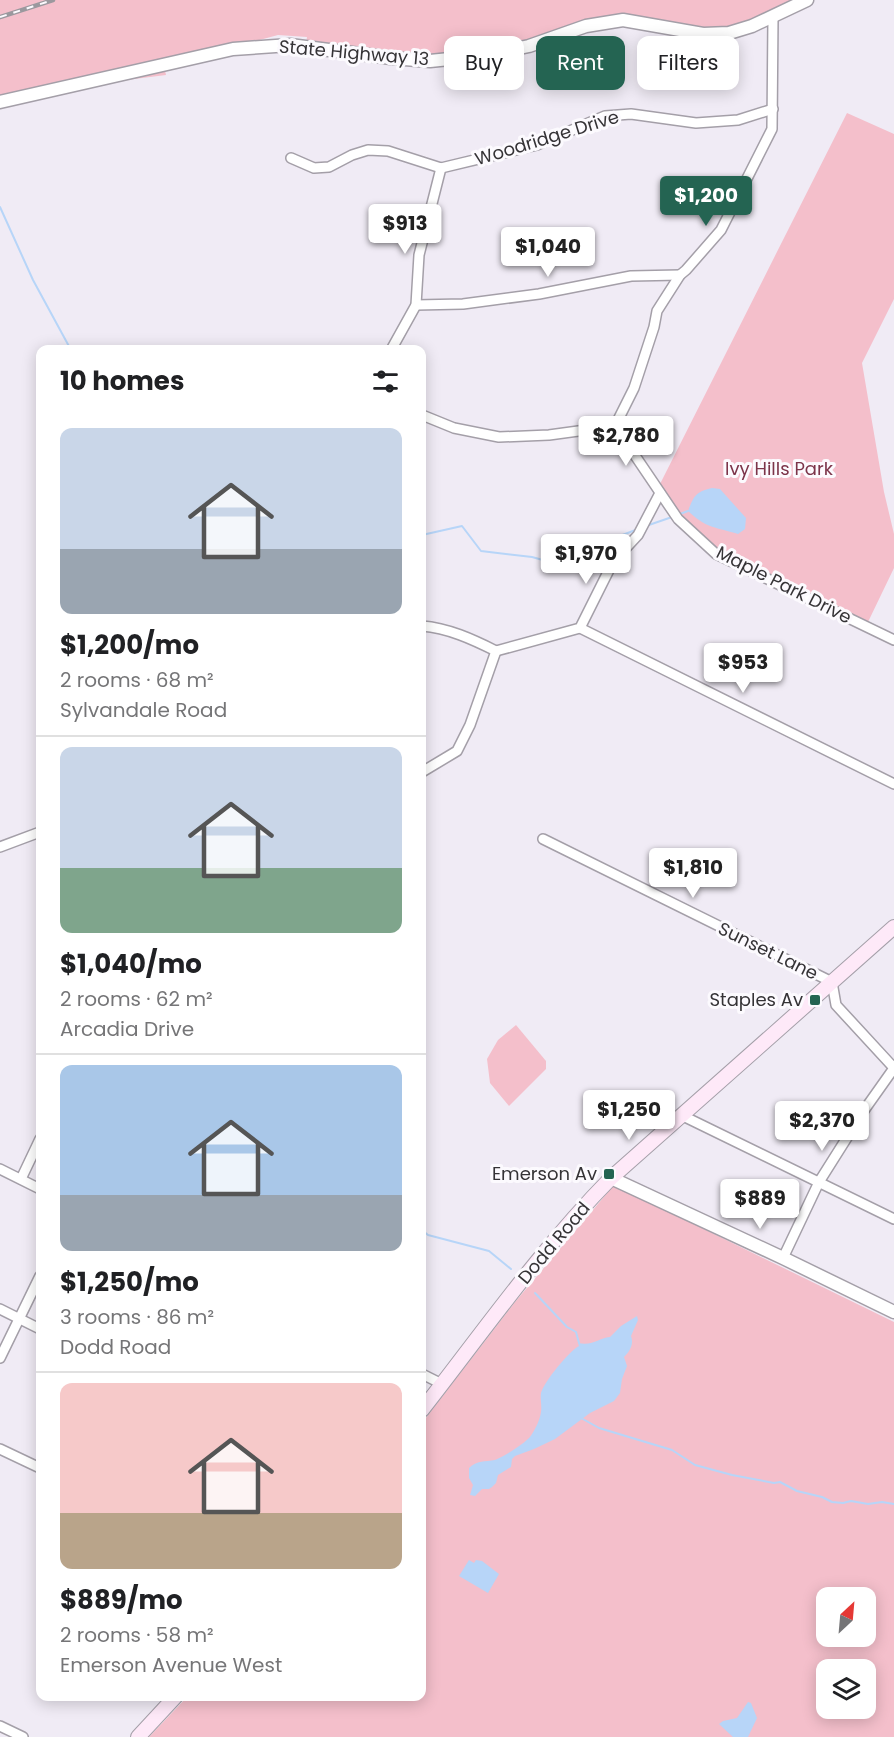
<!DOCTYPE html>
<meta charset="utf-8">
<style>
body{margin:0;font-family:Poppins,sans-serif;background:#f2f2f2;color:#202124;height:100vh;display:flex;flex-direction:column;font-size:22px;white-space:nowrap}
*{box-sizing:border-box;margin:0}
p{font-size:20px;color:#757577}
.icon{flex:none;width:33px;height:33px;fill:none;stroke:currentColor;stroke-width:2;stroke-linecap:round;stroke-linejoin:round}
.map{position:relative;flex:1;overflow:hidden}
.details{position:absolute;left:36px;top:345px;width:390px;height:1356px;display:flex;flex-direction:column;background:#fff;border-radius:12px;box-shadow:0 3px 15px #0003}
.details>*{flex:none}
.hud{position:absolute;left:444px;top:36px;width:360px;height:54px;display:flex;gap:12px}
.needle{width:39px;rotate:26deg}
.tools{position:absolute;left:816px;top:1587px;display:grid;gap:12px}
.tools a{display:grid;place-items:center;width:60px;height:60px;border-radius:12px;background:#fff;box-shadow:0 3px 15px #0003;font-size:30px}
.price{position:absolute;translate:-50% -51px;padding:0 14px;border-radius:6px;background:#fff;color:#222;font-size:20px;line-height:39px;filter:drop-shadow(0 2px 3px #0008)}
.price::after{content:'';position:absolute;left:50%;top:36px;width:18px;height:14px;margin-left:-9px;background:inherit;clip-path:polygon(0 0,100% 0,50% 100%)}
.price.active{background:#246452;color:#fff}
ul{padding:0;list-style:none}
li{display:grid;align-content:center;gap:12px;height:318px;padding:0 24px}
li+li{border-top:2px solid #e0e0e0}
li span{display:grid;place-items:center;height:186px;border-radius:12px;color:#555}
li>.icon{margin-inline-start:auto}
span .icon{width:108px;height:108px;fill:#fffc;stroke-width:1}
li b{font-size:26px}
h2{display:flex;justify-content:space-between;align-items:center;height:72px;padding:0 24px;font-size:26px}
.tag{padding:0 21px;border-radius:12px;background:#fff;box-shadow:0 3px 15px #0003;font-size:21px;line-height:54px}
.tag.active{background:#246452;color:#fff}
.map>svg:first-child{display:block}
</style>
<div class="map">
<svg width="894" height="1737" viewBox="0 0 894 1737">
<rect width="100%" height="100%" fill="#f0ebf5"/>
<g fill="#f4bfcb" fill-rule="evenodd">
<polygon points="0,0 814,0 759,27 728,35 612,17 487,55 398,60 305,50 307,37 278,35 164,66 166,75 0,96"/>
<polygon points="847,113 894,134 894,299 862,363 884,492 894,534 894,568 868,622 709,544 684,522 660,484"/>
<polygon points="516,1025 546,1061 546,1069 509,1106 490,1083 487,1059 498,1040"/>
<path d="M614,1185L894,1322V1737H149L187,1697L422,1696V1423L515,1302ZM826,1598H866V1636H826ZM826,1670H866V1708H826Z"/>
</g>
<g fill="#b7d5f8">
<path d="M712,488L720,489L746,518L745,529L738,534L735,533C713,527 705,527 688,511C694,496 695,492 712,488Z"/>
<path d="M637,1316L638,1320L631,1336C634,1344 630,1351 624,1357L627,1366L622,1379L620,1393L614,1401L590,1413L555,1439L534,1449L515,1456L512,1459L511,1467L498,1475L496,1483L492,1487L489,1489H482L475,1496L470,1495L473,1485L469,1478V1468C477,1460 485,1462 495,1460C502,1458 525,1443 530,1437C535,1430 540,1420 541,1412C542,1405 540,1399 541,1393C544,1382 569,1351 579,1346L578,1343C594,1346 598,1338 610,1337L621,1326Z"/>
<polygon points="469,1560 474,1563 476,1560 482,1561 499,1574 488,1593 459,1576"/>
<polygon points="748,1702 751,1703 757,1718 748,1737 733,1737 719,1724 723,1721 737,1718"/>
</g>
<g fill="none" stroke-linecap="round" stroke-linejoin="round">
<g stroke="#b7d5f8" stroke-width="2">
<polyline points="0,207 33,280 71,350"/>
<polyline points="680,514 688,511"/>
<polyline points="646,526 672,517"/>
<polyline points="422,535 462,526 481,551 532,557 575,569 620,536 638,529"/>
<polyline points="422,1230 428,1235 489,1251 511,1269"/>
<polyline points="535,1293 567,1327 576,1332 579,1343"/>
<polyline points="581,1418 599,1428 672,1450 695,1465 732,1475 774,1483 780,1482 797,1491 822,1497 832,1502 843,1503 851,1501 868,1504 882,1502 894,1504"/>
</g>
<g stroke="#a49fa8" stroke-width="12">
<g id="minor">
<polyline points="291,158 314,168 329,167 352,155 368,150 388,151 441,168 537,145 605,116 631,114 696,123 738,120 773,109"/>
<polyline points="416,305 463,304 539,294 631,276 680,275"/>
<polyline points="391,350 416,305 419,255 441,168"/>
<polyline points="422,415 454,428 499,437 549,435 615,426"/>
<polyline points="615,426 634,388 654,327 657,311 680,275 686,270 721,230 772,129 773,17"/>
<polyline points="615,426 678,519 716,554 894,640"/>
<path d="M422,626C448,628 472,639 496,651"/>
<polyline points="580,628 894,784"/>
<polyline points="496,651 580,628 613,562 638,535 660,493"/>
<polyline points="422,772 457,751 470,725 496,651"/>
<polyline points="543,839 832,982 836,1005 894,1068 865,1109 819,1182 783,1258"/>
<polyline points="0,847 40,832"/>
<polyline points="681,1115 894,1219"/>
<polyline points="0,1169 40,1189"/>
<polyline points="21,1179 40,1139"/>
<polyline points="0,1309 40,1329"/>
<polyline points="0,1358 40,1276"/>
<polyline points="422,1374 442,1384"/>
<polyline points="0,1449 40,1468"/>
<polyline points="0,1726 23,1737"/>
</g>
</g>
<g stroke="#a49fa8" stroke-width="15">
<g id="tertiary">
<polyline points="0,102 233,49 290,45 391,58 430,61 459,58 496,53 529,46 586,26 623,20 703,34 729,33 752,26 807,0"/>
<polyline points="611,1178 783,1258 894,1312"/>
</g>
</g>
<g stroke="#a49fa8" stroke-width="16">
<g id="secondary">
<path d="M422,1410C483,1332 541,1249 611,1178L894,927"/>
<polyline points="138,1737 176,1696"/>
</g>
</g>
<use href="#minor" stroke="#fff" stroke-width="9"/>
<use href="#tertiary" stroke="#fff" stroke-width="12"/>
<use href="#secondary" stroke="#fee9f8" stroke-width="14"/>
<g stroke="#9b989e" stroke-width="4.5">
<polyline id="rail" points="0,17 53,0"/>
</g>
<use href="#rail" stroke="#fcfafe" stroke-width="2" stroke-dasharray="7" stroke-linecap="butt"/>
</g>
<g fill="#246452" stroke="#fcfafe" stroke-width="2">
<rect x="809" y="994" width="12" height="12" rx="3"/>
<rect x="603" y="1168" width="12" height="12" rx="3"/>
</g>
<g text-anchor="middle" stroke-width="6" stroke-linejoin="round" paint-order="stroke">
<g font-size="18" fill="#353336" stroke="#fcfafe">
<text transform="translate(354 53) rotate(5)" y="6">State Highway 13</text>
<text transform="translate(547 138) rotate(-17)" y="6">Woodridge Drive</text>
<text transform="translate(784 585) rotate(27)" y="6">Maple Park Drive</text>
<text transform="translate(768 951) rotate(26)" y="6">Sunset Lane</text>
<text transform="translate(554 1243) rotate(-50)" y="6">Dodd Road</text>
</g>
<g font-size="18" fill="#7c344a" stroke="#fcfafe">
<text x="779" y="475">Ivy Hills Park</text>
</g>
<g font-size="18" fill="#353336" stroke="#fcfafe" text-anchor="end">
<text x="803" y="1006">Staples Av</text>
<text x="597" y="1180">Emerson Av</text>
</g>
</g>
</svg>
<div class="tools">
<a><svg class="needle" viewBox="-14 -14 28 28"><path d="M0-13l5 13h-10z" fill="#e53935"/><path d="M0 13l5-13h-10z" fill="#757577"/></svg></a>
<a><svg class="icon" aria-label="layers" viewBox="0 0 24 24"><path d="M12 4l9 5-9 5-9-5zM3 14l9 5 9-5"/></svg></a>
</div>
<b class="price active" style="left:706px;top:227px">$1,200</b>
<b class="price" style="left:405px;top:255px">$913</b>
<b class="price" style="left:548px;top:278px">$1,040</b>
<b class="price" style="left:626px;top:467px">$2,780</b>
<b class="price" style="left:586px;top:585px">$1,970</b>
<b class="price" style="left:743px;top:694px">$953</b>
<b class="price" style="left:693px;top:899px">$1,810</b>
<b class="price" style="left:629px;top:1141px">$1,250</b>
<b class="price" style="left:822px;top:1152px">$2,370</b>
<b class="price" style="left:760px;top:1230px">$889</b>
<div class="hud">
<a class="tag">Buy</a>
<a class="tag active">Rent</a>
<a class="tag">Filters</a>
</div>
<section class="details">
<h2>10 homes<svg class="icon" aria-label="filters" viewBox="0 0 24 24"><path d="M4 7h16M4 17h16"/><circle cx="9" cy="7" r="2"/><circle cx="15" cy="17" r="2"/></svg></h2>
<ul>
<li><span style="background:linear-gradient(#c9d6e8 65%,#9aa5b1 0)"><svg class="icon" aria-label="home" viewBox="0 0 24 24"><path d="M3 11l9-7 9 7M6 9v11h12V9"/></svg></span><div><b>$1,200/mo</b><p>2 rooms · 68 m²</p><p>Sylvandale Road</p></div></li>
<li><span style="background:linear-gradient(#c9d6e8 65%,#7fa58c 0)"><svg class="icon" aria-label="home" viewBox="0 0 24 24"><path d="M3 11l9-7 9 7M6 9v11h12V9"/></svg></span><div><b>$1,040/mo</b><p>2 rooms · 62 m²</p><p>Arcadia Drive</p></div></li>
<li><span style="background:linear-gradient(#a9c7e8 70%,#9aa5b1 0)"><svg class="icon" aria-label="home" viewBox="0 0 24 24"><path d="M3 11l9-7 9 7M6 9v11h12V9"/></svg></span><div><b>$1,250/mo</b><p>3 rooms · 86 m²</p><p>Dodd Road</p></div></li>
<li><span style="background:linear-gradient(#f6c9c9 70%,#b9a48a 0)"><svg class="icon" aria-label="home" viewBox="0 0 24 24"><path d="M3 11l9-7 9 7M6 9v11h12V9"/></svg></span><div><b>$889/mo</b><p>2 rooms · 58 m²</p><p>Emerson Avenue West</p></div></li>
</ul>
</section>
</div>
